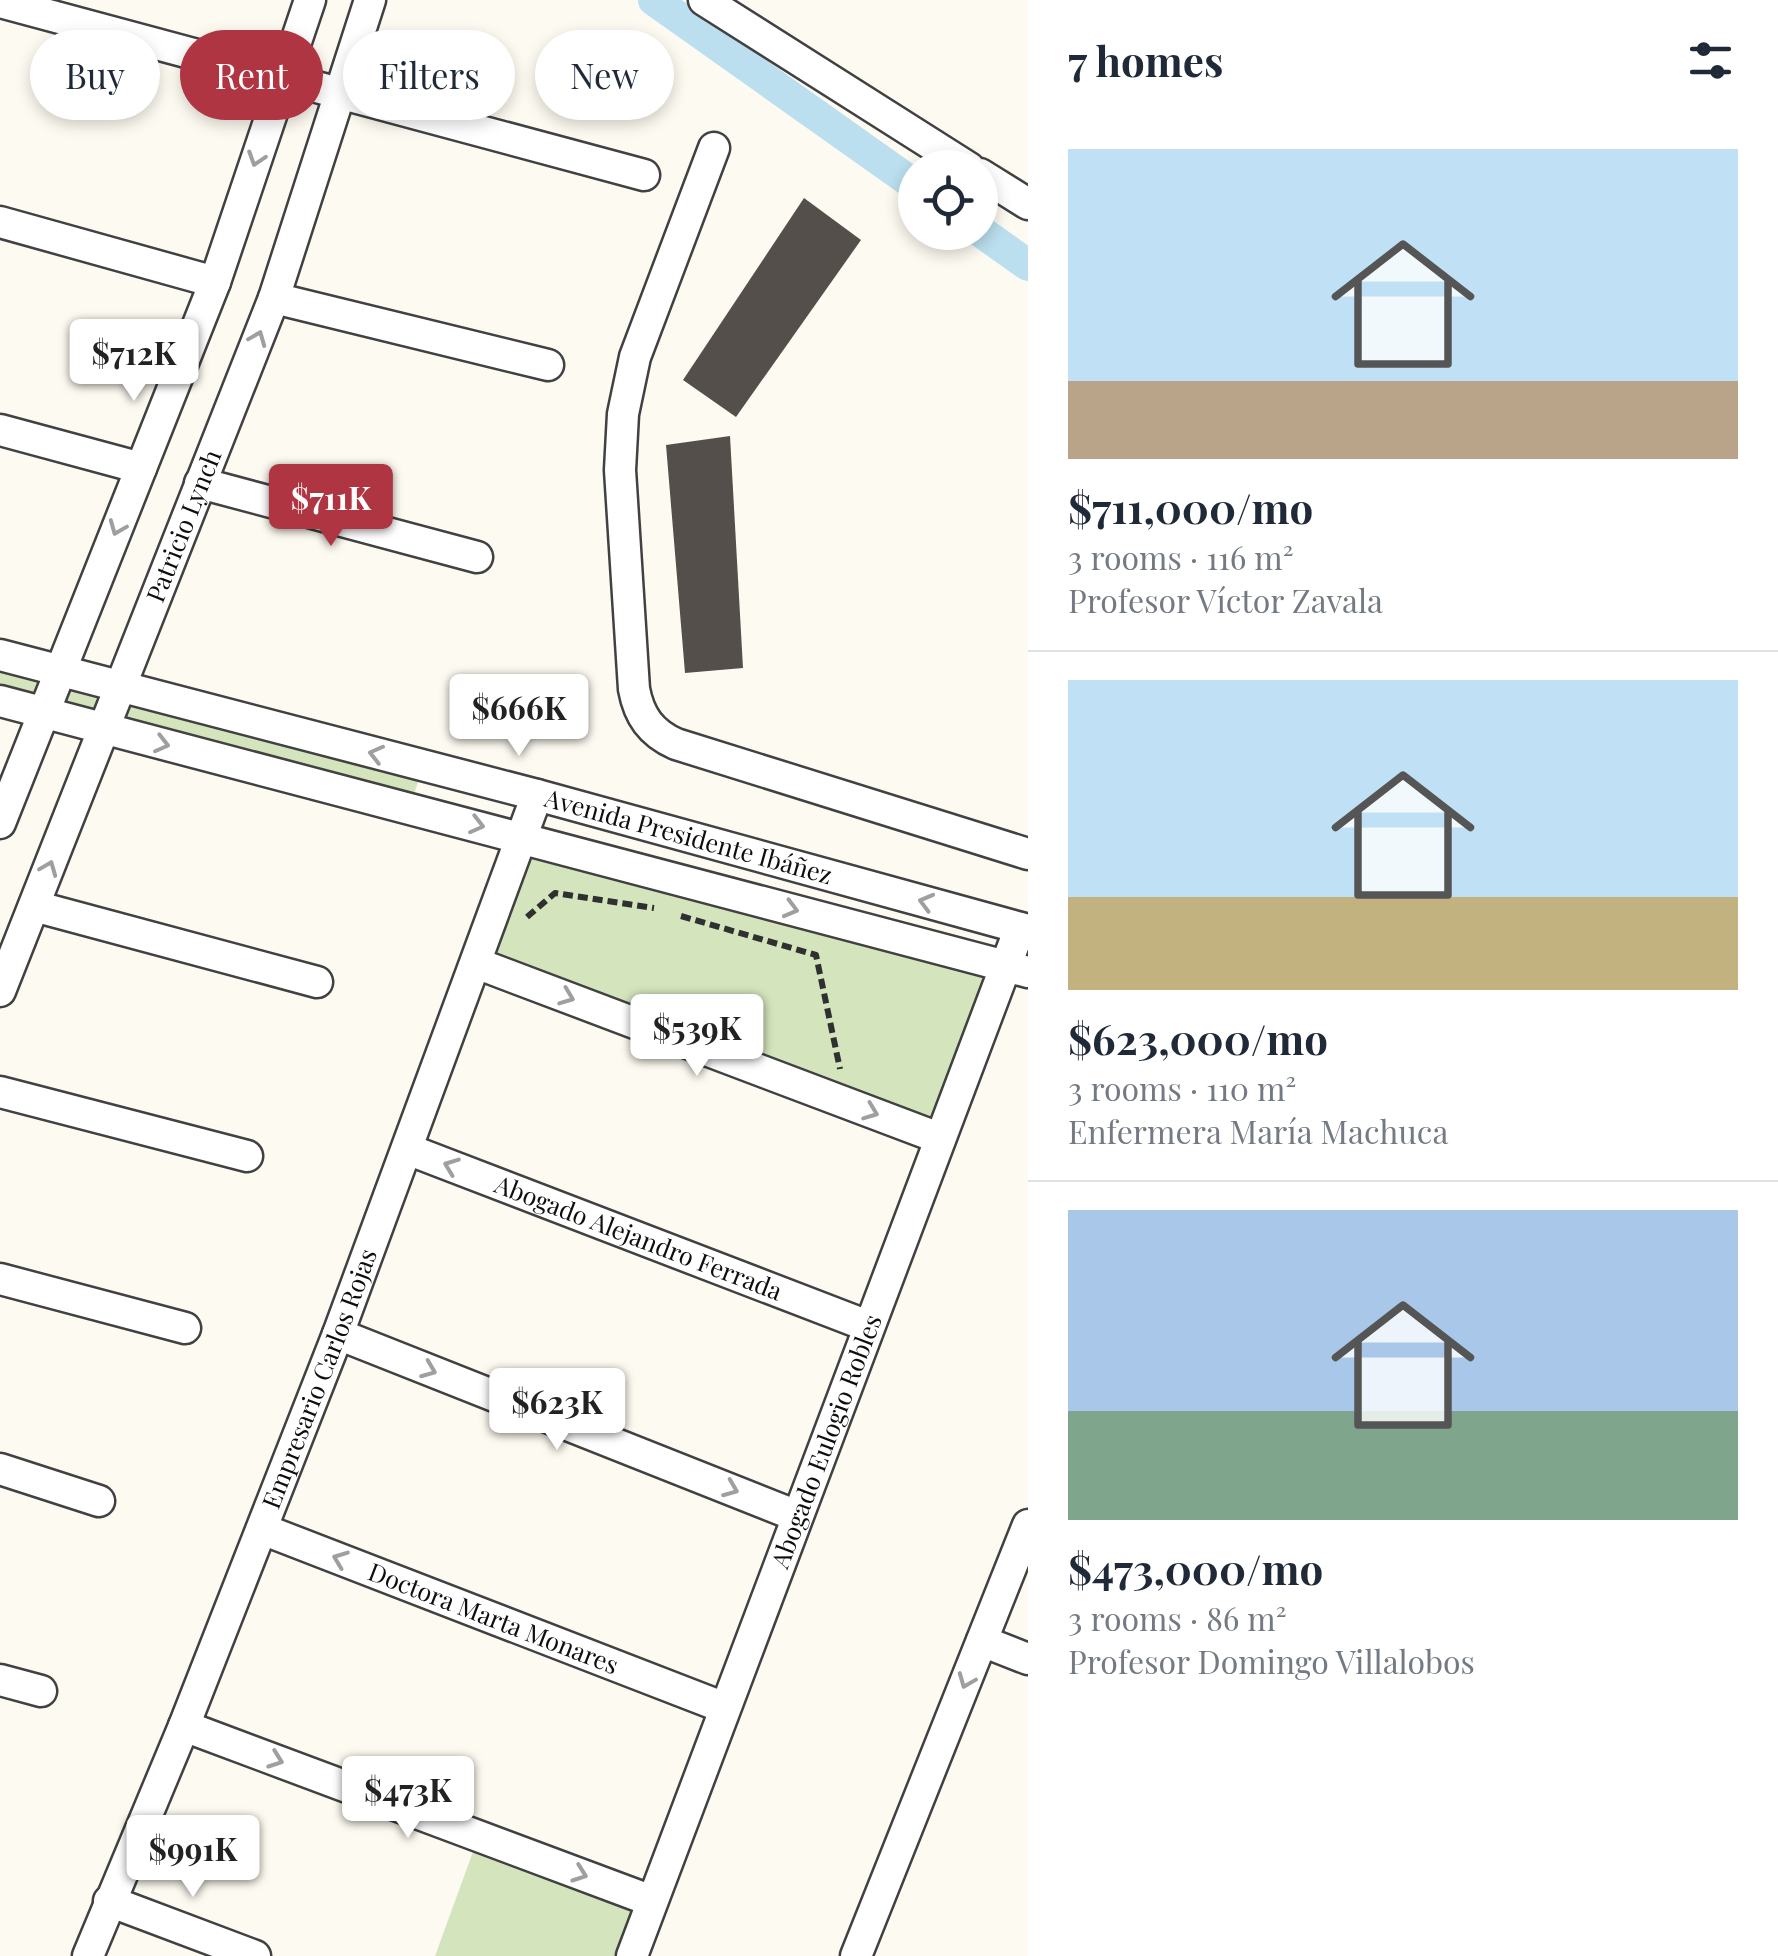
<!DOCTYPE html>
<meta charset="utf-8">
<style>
body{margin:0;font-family:"Playfair Display",serif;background:#f2f2f3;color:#1f2937;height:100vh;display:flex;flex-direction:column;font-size:38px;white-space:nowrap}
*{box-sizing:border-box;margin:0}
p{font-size:32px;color:#747a83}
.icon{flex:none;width:55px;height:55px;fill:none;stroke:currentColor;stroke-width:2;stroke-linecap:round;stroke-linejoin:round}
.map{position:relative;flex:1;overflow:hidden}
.sheet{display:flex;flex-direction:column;background:#fff;width:750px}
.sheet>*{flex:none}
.banner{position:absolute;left:30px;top:30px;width:848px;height:90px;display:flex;gap:20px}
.tools{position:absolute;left:898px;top:150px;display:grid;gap:20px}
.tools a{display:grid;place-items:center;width:100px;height:100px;border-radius:50%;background:#fff;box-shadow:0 5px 15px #0003;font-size:50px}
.price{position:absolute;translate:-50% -85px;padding:0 22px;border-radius:10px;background:#fff;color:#222;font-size:32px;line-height:65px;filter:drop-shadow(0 2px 5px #0008)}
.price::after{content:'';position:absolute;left:50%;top:60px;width:30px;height:22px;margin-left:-15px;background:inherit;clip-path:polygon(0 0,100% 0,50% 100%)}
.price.active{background:#af3542;color:#fff}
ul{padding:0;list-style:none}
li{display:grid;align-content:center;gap:20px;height:530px;padding:0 40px}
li+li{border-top:2px solid #e0e1e3}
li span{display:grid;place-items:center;height:310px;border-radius:0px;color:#555}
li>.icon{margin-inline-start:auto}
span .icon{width:180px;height:180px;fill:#fffc;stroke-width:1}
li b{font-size:42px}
h2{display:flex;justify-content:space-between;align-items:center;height:120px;padding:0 40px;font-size:42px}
.chip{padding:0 35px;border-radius:45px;background:#fff;box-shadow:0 5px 15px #0003;font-size:35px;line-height:90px}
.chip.active{background:#af3542;color:#fff}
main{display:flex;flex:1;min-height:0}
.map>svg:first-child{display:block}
</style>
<main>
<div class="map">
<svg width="1028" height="1956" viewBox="0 0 1028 1956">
<rect width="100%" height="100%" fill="#fdfaf1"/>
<g fill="#d4e4bd">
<polygon points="0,664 419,779 409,809 0,699"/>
<polygon points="531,850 989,968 932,1121 490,955"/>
<polygon points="474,1849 632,1907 615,1956 435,1956"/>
</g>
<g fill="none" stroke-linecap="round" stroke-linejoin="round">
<g stroke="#bbdfef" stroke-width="32">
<polyline points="654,0 915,185"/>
<polyline points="980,231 1028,265"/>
</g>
</g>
<g fill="#554f4b">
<polygon points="804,198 861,240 736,417 683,380"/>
<polygon points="730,436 743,668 685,673 666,445"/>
</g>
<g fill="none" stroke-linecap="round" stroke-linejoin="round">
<g stroke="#414141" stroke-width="35">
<g id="minor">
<polyline points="704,0 969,168"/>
<polyline points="0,2 644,175"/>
<path d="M714,148L635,357L623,414L620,470L634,689C639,716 651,733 676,744L1028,854"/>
<polyline points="980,174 1028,204"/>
<polyline points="0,222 215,282"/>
<polyline points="274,298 548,365"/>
<polyline points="0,430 141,468"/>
<polyline points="200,483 477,557"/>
<path id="s1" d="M0,655L537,795L1028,930"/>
<polyline points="0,701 1028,972"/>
<polyline points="0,823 215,282 310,0"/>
<polyline points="34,906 317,982"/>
<polyline points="476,963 939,1138"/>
<path id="s2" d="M0,991L274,298L370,0"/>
<polyline points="0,1092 247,1156"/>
<path id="s3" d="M407,1149L868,1326"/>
<polyline points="0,1279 185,1328"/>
<polyline points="338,1334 797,1516"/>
<polyline points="0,1469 99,1501"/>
<path id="s4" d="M262,1529L725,1708"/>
<polyline points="982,1641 1028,1659"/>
<polyline points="0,1680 41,1691"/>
<polyline points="184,1726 652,1901"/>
<polyline points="109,1901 255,1956"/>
<path id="s5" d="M88,1956L184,1726L338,1334L537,795"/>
<path id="s6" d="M632,1956L1020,928"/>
<polyline points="856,1956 1028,1525"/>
</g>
</g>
<g stroke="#303030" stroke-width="6" stroke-dasharray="10 5" stroke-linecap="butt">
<polyline points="681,916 816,955 840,1069"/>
<polyline points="527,917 555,893 654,908"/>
</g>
<use href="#minor" stroke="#fff" stroke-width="30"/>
</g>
<defs><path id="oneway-chevron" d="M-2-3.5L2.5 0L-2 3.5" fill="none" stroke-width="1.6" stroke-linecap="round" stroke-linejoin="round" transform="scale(2.5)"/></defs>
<g stroke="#9f9f9f">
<use href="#oneway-chevron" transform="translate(256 159) rotate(108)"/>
<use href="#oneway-chevron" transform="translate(258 338) rotate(-68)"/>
<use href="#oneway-chevron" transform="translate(117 528) rotate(112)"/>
<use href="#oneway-chevron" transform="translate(162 744) rotate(14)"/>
<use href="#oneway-chevron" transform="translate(376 754) rotate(-166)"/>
<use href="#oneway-chevron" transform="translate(477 825) rotate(14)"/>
<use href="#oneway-chevron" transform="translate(49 868) rotate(-68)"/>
<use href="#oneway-chevron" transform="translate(926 902) rotate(-165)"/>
<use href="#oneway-chevron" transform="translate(791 909) rotate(15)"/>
<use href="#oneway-chevron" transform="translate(567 997) rotate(21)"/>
<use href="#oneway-chevron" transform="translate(871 1112) rotate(21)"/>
<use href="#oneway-chevron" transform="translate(451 1166) rotate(-159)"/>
<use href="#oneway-chevron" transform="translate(429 1370) rotate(22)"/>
<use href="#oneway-chevron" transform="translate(731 1489) rotate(22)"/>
<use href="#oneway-chevron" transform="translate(340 1559) rotate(-159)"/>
<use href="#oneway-chevron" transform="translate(966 1681) rotate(112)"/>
<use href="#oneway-chevron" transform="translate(276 1760) rotate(20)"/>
<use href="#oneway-chevron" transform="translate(580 1874) rotate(20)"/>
</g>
<g text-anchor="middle" stroke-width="10" stroke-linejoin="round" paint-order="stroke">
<g font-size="25" fill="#0e0e0e" stroke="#fff">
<text dy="9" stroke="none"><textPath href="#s2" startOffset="500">Patricio Lynch</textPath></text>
<text dy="9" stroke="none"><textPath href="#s1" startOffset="712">Avenida Presidente Ibáñez</textPath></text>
<text dy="9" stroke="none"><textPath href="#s3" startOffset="248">Abogado Alejandro Ferrada</textPath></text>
<text dy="9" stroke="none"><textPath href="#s5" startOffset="622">Empresario Carlos Rojas</textPath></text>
<text dy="9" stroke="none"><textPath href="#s6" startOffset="550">Abogado Eulogio Robles</textPath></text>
<text dy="9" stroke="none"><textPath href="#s4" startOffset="248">Doctora Marta Monares</textPath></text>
</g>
</g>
</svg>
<div class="tools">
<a><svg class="icon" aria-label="locate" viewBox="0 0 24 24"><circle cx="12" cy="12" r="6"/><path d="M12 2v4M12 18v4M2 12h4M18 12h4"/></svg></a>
</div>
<b class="price" style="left:134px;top:404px">$712K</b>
<b class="price active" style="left:331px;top:549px">$711K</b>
<b class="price" style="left:519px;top:759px">$666K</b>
<b class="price" style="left:697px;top:1079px">$539K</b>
<b class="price" style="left:557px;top:1453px">$623K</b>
<b class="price" style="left:408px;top:1841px">$473K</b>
<b class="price" style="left:193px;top:1900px">$991K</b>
<div class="banner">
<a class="chip">Buy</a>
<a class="chip active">Rent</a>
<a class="chip">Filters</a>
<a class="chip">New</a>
</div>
</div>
<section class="sheet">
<h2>7 homes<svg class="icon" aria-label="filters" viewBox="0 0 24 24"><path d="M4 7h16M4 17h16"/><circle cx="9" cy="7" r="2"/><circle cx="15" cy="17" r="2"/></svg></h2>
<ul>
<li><span style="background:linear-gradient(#bfe0f5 75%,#b9a48a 0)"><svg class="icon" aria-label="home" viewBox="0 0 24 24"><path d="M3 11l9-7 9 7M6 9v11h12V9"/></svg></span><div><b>$711,000/mo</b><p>3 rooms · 116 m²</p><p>Profesor Víctor Zavala</p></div></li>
<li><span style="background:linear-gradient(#bfe0f5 70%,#c2b280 0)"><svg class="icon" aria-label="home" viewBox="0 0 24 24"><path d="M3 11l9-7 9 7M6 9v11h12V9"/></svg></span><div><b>$623,000/mo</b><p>3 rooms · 110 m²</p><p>Enfermera María Machuca</p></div></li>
<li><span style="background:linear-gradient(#a9c7e8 65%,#7fa58c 0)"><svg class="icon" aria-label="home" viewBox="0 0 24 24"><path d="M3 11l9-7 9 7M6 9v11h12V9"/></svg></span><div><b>$473,000/mo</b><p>3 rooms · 86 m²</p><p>Profesor Domingo Villalobos</p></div></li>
</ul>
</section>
</main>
